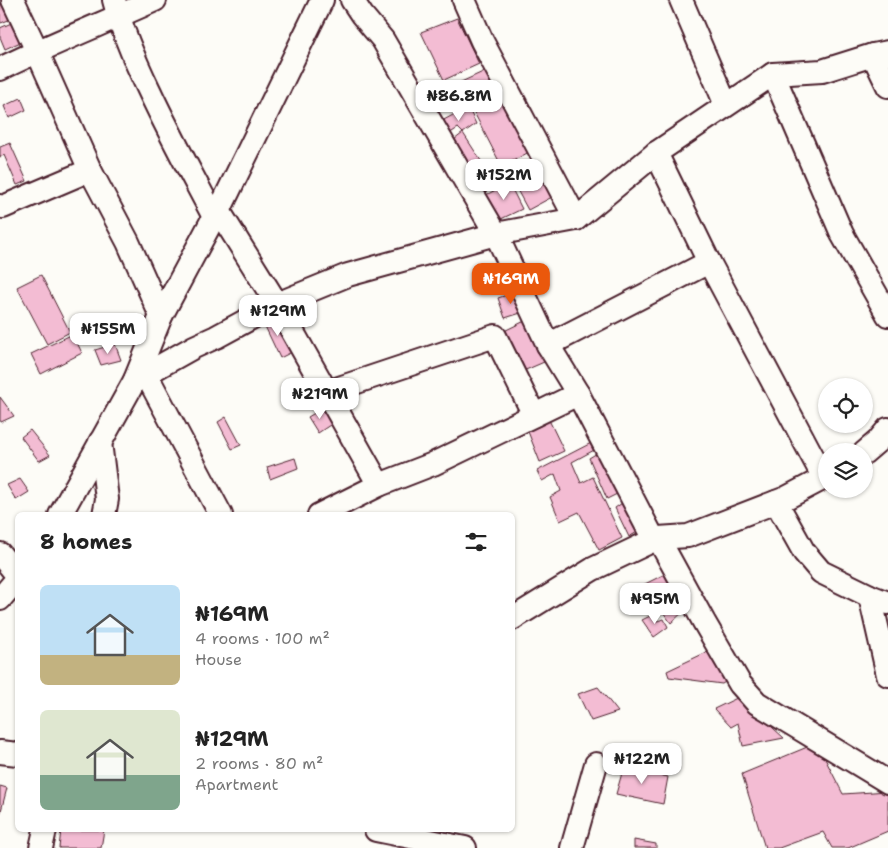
<!DOCTYPE html>
<meta charset="utf-8">
<style>
body{margin:0;font-family:"Shantell Sans",sans-serif;background:#f2f2f2;color:#222;height:100vh;display:flex;flex-direction:column;font-size:19px;white-space:nowrap}
*{box-sizing:border-box;margin:0}
p{font-size:16px;color:#767676}
.icon{flex:none;width:28px;height:28px;fill:none;stroke:currentColor;stroke-width:2;stroke-linecap:round;stroke-linejoin:round}
.map{position:relative;flex:1;overflow:hidden}
.drawer{position:absolute;left:15px;top:512px;width:500px;height:320px;display:flex;flex-direction:column;background:#fff;border-radius:8px;box-shadow:0 1px 4px #0004}
.drawer>*{flex:none}
.buttons{position:absolute;left:818px;top:378px;display:grid;gap:10px}
.buttons a{display:grid;place-items:center;width:55px;height:55px;border-radius:50%;background:#fff;box-shadow:0 1px 4px #0004;font-size:25px}
.price{position:absolute;translate:-50% -42px;padding:0 11px;border-radius:10px;background:#fff;color:#222;font-size:16px;line-height:32px;filter:drop-shadow(0 1px 2px #0008)}
.price::after{content:'';position:absolute;left:50%;top:30px;width:15px;height:11px;margin-left:-8px;background:inherit;clip-path:polygon(0 0,100% 0,50% 100%)}
.price.current{background:#ea580c;color:#fff}
ul{padding:0;list-style:none}
li{display:flex;align-items:center;gap:15px;height:125px;padding:0 25px}
li span{display:grid;place-items:center;flex:none;width:140px;height:100px;border-radius:8px;color:#555}
li>.icon{margin-inline-start:auto}
span .icon{width:60px;height:60px;fill:#fffc;stroke-width:1}
li b{font-size:21px}
h2{display:flex;justify-content:space-between;align-items:center;height:60px;padding:0 25px;font-size:21px}
.map>svg:first-child{display:block}
</style>
<div class="map">
<svg width="888" height="848" viewBox="0 0 888 848">
<rect width="100%" height="100%" fill="#fdfcf7"/>
<filter id="ink" filterUnits="userSpaceOnUse"><feTurbulence type="fractalNoise" baseFrequency=".02" numOctaves="2"/><feDisplacementMap in="SourceGraphic" scale="10" xChannelSelector="R" yChannelSelector="G"/><feConvolveMatrix kernelMatrix="1 2 1 2 8 2 1 2 1" color-interpolation-filters="sRGB"/></filter>
<g filter="url(#ink)">
<g fill="#f3bcd3" stroke="#4a1f2b">
<polygon points="4,2 11,19 1,23 0,20 0,4"/>
<polygon points="457,18 479,64 444,80 421,32"/>
<polygon points="16,21 25,40 5,49 0,37 0,28"/>
<polygon points="485,71 529,152 502,167 459,83"/>
<polygon points="21,98 26,110 9,118 4,106"/>
<polygon points="468,107 476,124 463,133 458,128 446,136 440,122"/>
<polygon points="463,133 496,184 485,190 454,140"/>
<polygon points="10,143 27,181 17,185 4,155 0,157 0,147"/>
<polygon points="540,173 552,197 528,210 515,186"/>
<polygon points="509,183 522,209 501,219 486,195"/>
<polygon points="41,275 70,332 47,344 17,287"/>
<polygon points="516,292 524,312 505,318 498,298"/>
<polygon points="275,317 292,352 280,358 263,322"/>
<polygon points="531,318 551,359 521,372 502,332"/>
<polygon points="73,334 82,353 41,374 31,354"/>
<polygon points="115,344 121,360 101,365 95,350"/>
<polygon points="0,397 14,416 1,422 0,420"/>
<polygon points="323,408 333,423 318,433 308,417"/>
<polygon points="226,417 241,445 232,449 218,422"/>
<polygon points="549,420 564,451 540,462 527,429"/>
<polygon points="30,430 50,455 39,461 21,437"/>
<polygon points="595,441 598,448 572,462 581,483 593,477 622,538 599,550 579,512 560,521 550,497 561,491 555,474 542,481 537,471"/>
<polygon points="599,452 619,493 607,499 589,458"/>
<polygon points="295,458 298,468 270,479 267,467"/>
<polygon points="20,479 29,492 16,500 7,485"/>
<polygon points="625,501 639,531 629,537 615,508"/>
<polygon points="665,574 685,610 671,623 655,601 638,608 631,591"/>
<polygon points="652,615 657,621 664,619 668,627 654,637 642,620"/>
<polygon points="709,651 730,679 722,684 669,677 667,671"/>
<polygon points="598,687 618,712 591,721 578,694"/>
<polygon points="739,697 784,738 743,746 738,723 731,727 714,709"/>
<polygon points="817,743 843,794 888,791 888,831 848,848 832,848 823,832 779,848 765,848 742,774"/>
<polygon points="624,766 668,777 663,804 616,794"/>
<polygon points="0,786 7,788 0,815"/>
<polygon points="61,830 104,830 101,848 59,848"/>
<polygon points="634,840 656,844 656,848 634,848"/>
</g>
<g fill="none" stroke-linecap="round" stroke-linejoin="round">
<g stroke="#4a1f2b" stroke-width="26">
<g id="minor">
<polyline points="13,0 37,51 90,170 128,242 161,316"/>
<path d="M114,0C122,31 135,61 149,90C169,133 192,175 214,217"/>
<polyline points="352,0 362,15 383,40 496,234 548,345 578,394 652,536 658,538 704,622 740,684 757,703 888,782"/>
<polyline points="464,0 482,41 576,219"/>
<polyline points="681,0 726,105"/>
<polyline points="873,55 888,86"/>
<path d="M0,69C51,44 104,23 155,0"/>
<polyline points="773,74 842,234 888,315"/>
<polyline points="656,153 709,262 824,478"/>
<polyline points="0,206 3,207 10,204 90,170"/>
<polyline points="219,211 277,304 379,485"/>
<polyline points="548,345 709,262"/>
<polyline points="146,374 221,515"/>
<polyline points="135,380 194,347 216,337 277,304 348,275 496,234 576,219 656,153 773,74 822,71 873,55 888,52"/>
<polyline points="327,392 495,336 534,415"/>
<polyline points="100,442 107,499 104,515"/>
<polyline points="864,453 878,441 888,429"/>
<polyline points="776,502 804,552 821,572 870,596 888,603"/>
<polyline points="60,515 135,380 161,316 214,217 219,211 322,0"/>
<polyline points="319,515 379,485 433,464 578,394"/>
<polyline points="0,554 18,576"/>
<polyline points="870,596 888,675"/>
<polyline points="0,599 18,578"/>
<polyline points="512,619 593,569 658,538 688,536 786,498 826,477"/>
<polyline points="0,752 18,754"/>
<polyline points="376,830 465,848"/>
<polyline points="41,848 45,830"/>
<polyline points="572,848 596,764"/>
</g>
</g>
<use href="#minor" stroke="#fdfcf7" stroke-width="22"/>
</g>
</g>
</svg>
<div class="buttons">
<a><svg class="icon" aria-label="locate" viewBox="0 0 24 24"><circle cx="12" cy="12" r="6"/><path d="M12 2v4M12 18v4M2 12h4M18 12h4"/></svg></a>
<a><svg class="icon" aria-label="layers" viewBox="0 0 24 24"><path d="M12 4l9 5-9 5-9-5zM3 14l9 5 9-5"/></svg></a>
</div>
<b class="price" style="left:459px;top:122px">₦86.8M</b>
<b class="price" style="left:504px;top:201px">₦152M</b>
<b class="price current" style="left:511px;top:305px">₦169M</b>
<b class="price" style="left:278px;top:337px">₦129M</b>
<b class="price" style="left:108px;top:355px">₦155M</b>
<b class="price" style="left:320px;top:420px">₦219M</b>
<b class="price" style="left:655px;top:625px">₦95M</b>
<b class="price" style="left:642px;top:785px">₦122M</b>
<section class="drawer">
<h2>8 homes<svg class="icon" aria-label="filters" viewBox="0 0 24 24"><path d="M4 7h16M4 17h16"/><circle cx="9" cy="7" r="2"/><circle cx="15" cy="17" r="2"/></svg></h2>
<ul>
<li><span style="background:linear-gradient(#bfe0f5 70%,#c2b280 0)"><svg class="icon" aria-label="home" viewBox="0 0 24 24"><path d="M3 11l9-7 9 7M6 9v11h12V9"/></svg></span><div><b>₦169M</b><p>4 rooms · 100 m²</p><p>House</p></div></li>
<li><span style="background:linear-gradient(#dfe7d0 65%,#7fa58c 0)"><svg class="icon" aria-label="home" viewBox="0 0 24 24"><path d="M3 11l9-7 9 7M6 9v11h12V9"/></svg></span><div><b>₦129M</b><p>2 rooms · 80 m²</p><p>Apartment</p></div></li>
</ul>
</section>
</div>
